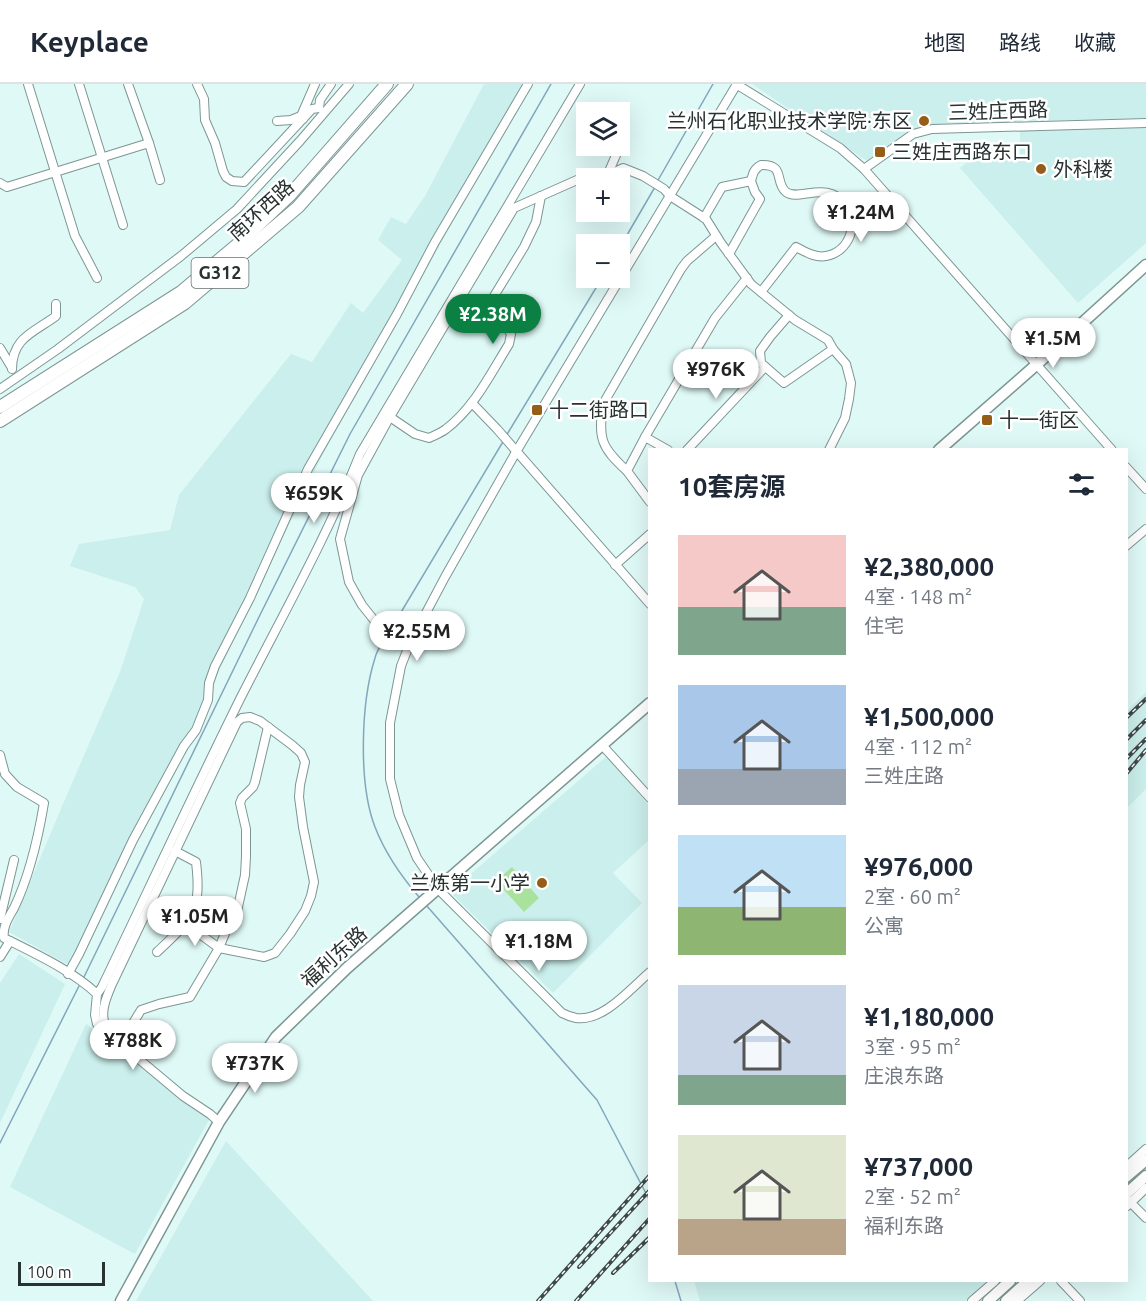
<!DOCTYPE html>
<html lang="zh">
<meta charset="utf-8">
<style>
body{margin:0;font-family:Ubuntu,"Noto Sans SC",sans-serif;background:#f6f6f7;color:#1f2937;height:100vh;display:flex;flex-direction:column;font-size:22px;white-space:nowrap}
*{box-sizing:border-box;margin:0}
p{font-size:20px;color:#747a83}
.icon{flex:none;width:33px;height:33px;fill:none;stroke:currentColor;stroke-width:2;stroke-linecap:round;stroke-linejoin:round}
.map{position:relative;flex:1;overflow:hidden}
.sheet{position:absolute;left:648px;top:364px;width:480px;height:834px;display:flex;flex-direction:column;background:#fff;border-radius:0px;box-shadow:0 6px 24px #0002}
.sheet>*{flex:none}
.tools{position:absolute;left:576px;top:18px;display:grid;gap:12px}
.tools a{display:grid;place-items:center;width:54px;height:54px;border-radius:0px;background:#fff;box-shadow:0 6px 24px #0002;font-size:30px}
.scale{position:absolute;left:18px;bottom:15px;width:87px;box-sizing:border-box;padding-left:6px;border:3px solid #283231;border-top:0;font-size:16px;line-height:21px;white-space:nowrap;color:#283231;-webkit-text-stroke:4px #fff;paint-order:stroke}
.price{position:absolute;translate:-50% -51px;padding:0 14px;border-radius:21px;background:#fff;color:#222;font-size:20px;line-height:39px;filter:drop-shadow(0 2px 3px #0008)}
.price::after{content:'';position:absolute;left:50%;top:36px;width:18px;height:14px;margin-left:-9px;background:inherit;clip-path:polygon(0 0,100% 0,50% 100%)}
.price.current{background:#0b8043;color:#fff}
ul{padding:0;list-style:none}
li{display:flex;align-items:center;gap:18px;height:150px;padding:0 30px}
li span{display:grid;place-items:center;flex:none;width:168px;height:120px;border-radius:0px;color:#555}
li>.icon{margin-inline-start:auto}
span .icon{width:72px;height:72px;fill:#fffc;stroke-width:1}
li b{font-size:26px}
h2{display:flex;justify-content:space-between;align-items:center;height:72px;padding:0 30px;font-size:26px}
header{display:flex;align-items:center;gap:36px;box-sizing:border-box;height:84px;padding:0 30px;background:#fff;border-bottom:2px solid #e0e1e3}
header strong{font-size:28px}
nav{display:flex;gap:33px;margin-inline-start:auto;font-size:21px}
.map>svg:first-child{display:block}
</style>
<header>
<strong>Keyplace</strong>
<nav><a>地图</a><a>路线</a><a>收藏</a></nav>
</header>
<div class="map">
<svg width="1146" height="1217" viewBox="0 0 1146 1217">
<rect width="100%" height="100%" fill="#dff9f6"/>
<g fill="#cbefec">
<polygon points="484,0 530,0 322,372 76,885 9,848 63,720 120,588 144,515 135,503 70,482 79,460 170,446 179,411 291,270 312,278 351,219 363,229 402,176 378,156 391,133 406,140 425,112"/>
<polygon points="752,0 1146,0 1146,34 935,40 917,45 870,79"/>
<polygon points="1146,43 1146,159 1078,219 960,84 972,74 1020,73 1020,47"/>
<polygon points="1146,608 1146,705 1127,724 1127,627"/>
<polygon points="607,672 649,722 649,756 613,789 642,819 553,909 450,808"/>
<polygon points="19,870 65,900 0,1039 0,899"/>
<polygon points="86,940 210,1034 135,1170 10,1103"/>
<polygon points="226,1057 373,1217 136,1217"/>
<polygon points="694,1197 990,1197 966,1217 700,1217"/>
</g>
<polygon fill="#a9e29d" points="512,783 539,814 524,828 496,797"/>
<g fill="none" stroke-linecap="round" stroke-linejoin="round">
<g stroke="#82a7bd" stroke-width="1.5">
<polyline points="657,98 713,0"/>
<polyline points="620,163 655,103"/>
<polyline points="506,352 602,194"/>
<polyline points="391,545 504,356"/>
<path d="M388,549C384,557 377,565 375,574C361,618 358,699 375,743C385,769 401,792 419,813"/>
<polyline points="426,821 597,1016 650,1117"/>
<polyline points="83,895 258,535 350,350 551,0"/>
<polyline points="0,1059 79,902"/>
<polyline points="675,1197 681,1217"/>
</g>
<g stroke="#7d9693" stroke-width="10">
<g id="minor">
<polyline points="28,0 75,152 97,194"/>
<polyline points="79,0 123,141"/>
<polyline points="128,0 149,59 160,96"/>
<polyline points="197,0 204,15 205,36 215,59 223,87 226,93 232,97 244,98 312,25 319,24"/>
<polyline points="736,0 840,64 864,85 1112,366"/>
<polyline points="319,24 320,16 331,0"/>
<polyline points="303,35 301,32 315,0"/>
<polyline points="277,37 291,36 301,32"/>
<polyline points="864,85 913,50 932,45 1146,39"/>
<polyline points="608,91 610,85 623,55 620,53"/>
<path d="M751,97C753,89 754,85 761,81C786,80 774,98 786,108C799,118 827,95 846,121C860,139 849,168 826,172C815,174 806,168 796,163L761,208"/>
<polyline points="0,99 7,103 149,59"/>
<polyline points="704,134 722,103 751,97 755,108 760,115 729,170"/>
<polyline points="789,231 770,253 760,267 761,279 784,299 833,265"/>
<polyline points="488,232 488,222 524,163 536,138 541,112"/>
<polyline points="0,264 12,284"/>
<path d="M12,285C12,253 35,248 56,232V220"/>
<polyline points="0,305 58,265 181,172 237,125 300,57 349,0"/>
<polyline points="472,319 497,345 650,520"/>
<path d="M390,333L415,350L429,354C435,351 441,349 446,345C474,324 491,289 509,260L511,250L508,245L460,216"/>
<polyline points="645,353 627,387 650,418"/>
<polyline points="668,366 645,353 715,234 747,194"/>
<polyline points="687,366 765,283"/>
<polyline points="1126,383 1146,405"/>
<path d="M627,387C601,363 598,355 603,320L681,185L687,177L716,152"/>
<polyline points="1126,462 1146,445"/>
<polyline points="615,481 650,450"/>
<polyline points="410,559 378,541 362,521 349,498 340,455 358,391 387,338 514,124 586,92 608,91 623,84 643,92 664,105 670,112 706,135 721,159 751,200 795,236 828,256 833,265 846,280 851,299 849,315 845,334 829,366"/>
<polyline points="602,661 650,714"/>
<path d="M0,671L5,690L17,703L44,719C38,755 30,791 14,824C9,833 2,843 4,854C34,869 73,887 97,910L95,931L97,940L183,1012L210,1030L219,1038"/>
<polyline points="0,835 14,776"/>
<path d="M157,868C192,835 202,828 196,778L175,767"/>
<polyline points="0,873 10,857"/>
<path d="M650,888C630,905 603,938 576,934C571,933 566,931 562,929L438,805L417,774L399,731L390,695V639L401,582L410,559L445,493L516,368L737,0"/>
<polyline points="68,890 79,870 133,756 184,662 196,646 208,616 209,599 215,582 250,514 308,385 397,230 435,158 528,0"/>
<path d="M97,910L102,903C148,807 193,710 240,615C281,534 326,455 360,370L580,0"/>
<path d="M104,937C101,925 107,912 112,900L237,638L242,634L250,633L260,637L292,661L301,669L305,678L300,701L299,713L303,743L314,798L311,812L305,827L290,850L275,869L264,873L219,864L186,840"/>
<polyline points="121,959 141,926 159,920 190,913 219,864 228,842 234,836 236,832 245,791 246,772 246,745 240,719 242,714 253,703 255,698 268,643"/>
<polyline points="1126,1083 1146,1065"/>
<polyline points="1126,1114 1146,1134"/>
<polyline points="1127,1122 1146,1104"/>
<polyline points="1061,1197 1080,1217"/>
<polyline points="972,1217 995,1197"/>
<polyline points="1017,1217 1040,1197"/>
</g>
</g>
<g stroke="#7d9693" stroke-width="13">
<g id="major">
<polyline points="939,366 1036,281 1146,181"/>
<polyline points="1126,1093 1146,1076"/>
<polyline points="1126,1110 1146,1092"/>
<polyline points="121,1217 219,1038 276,953 347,884 650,619"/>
<polyline points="988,1217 1010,1197"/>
<polyline points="1006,1217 1028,1197"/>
</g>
</g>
<g stroke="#7d9693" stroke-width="14">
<g id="highway">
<polyline points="0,323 181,208 238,160 289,112 387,0"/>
<polyline points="0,337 185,219 298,123 407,0"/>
</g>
</g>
<use href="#minor" stroke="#fff" stroke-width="8"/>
<use href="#major" stroke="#fff" stroke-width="10"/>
<use href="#highway" stroke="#fff" stroke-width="12"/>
<g stroke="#3e4a49" stroke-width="4">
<g id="rail">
<polyline points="1126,634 1146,615"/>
<polyline points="1126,656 1146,636"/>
<polyline points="1126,675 1146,655"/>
<polyline points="1126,690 1146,666"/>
<polyline points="579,1183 650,1106"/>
<polyline points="613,1189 650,1153"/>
<polyline points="538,1217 650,1091"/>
<polyline points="576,1217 650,1134"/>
</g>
</g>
<use href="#rail" stroke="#fff" stroke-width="1.5" stroke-dasharray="4.5" stroke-linecap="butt"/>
</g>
<g fill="#955d17" stroke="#fff" stroke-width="2">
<circle cx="924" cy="37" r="6"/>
<rect x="874" y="62" width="12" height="12" rx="3"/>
<circle cx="1041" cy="85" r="6"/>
<rect x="531" y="320" width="12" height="12" rx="3"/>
<rect x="981" y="330" width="12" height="12" rx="3"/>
<circle cx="542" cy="799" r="6"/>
</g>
<g text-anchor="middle" stroke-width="5" stroke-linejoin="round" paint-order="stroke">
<rect fill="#fff" stroke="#68706f" stroke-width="1.5" x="191.5" y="174" width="57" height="30" rx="4.5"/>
<g font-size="18" font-weight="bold" fill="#283231">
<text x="220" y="195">G312</text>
</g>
<g font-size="20" fill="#283231" stroke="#fff">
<text transform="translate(998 27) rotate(-2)" y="7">三姓庄西路</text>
<text transform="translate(261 126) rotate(-42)" y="7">南环西路</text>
<text transform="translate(334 873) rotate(-42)" y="7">福利东路</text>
</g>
<g font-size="20" fill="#283231" stroke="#fff" text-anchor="start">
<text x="912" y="44" text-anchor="end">兰州石化职业技术学院·东区</text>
<text x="892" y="75">三姓庄西路东口</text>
<text x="1053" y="92">外科楼</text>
<text x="549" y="333">十二街路口</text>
<text x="999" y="343">十一街区</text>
<text x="530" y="806" text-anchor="end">兰炼第一小学</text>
</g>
</g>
</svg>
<div class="tools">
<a><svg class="icon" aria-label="layers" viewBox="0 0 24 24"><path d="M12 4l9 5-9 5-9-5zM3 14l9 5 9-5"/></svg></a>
<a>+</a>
<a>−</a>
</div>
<div class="scale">100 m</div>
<b class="price" style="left:861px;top:159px">¥1.24M</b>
<b class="price current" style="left:493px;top:261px">¥2.38M</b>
<b class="price" style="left:1053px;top:285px">¥1.5M</b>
<b class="price" style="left:716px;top:316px">¥976K</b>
<b class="price" style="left:314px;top:440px">¥659K</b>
<b class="price" style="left:417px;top:578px">¥2.55M</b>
<b class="price" style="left:195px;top:863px">¥1.05M</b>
<b class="price" style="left:539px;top:888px">¥1.18M</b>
<b class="price" style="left:133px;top:987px">¥788K</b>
<b class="price" style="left:255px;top:1010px">¥737K</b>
<section class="sheet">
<h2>10套房源<svg class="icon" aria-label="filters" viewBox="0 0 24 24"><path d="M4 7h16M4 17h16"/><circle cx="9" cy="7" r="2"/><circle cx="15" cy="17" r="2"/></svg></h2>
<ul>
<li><span style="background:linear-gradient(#f6c9c9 60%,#7fa58c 0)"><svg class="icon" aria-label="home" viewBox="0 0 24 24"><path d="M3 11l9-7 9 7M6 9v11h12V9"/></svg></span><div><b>¥2,380,000</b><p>4室 · 148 m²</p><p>住宅</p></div></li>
<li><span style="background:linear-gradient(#a9c7e8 70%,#9aa5b1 0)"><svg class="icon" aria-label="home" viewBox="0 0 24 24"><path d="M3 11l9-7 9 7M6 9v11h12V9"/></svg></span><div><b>¥1,500,000</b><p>4室 · 112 m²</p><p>三姓庄路</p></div></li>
<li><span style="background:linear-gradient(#bfe0f5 60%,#8fb573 0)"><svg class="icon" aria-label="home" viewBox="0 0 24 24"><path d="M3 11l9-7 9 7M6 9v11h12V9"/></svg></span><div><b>¥976,000</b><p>2室 · 60 m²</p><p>公寓</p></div></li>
<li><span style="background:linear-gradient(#c9d6e8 75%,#7fa58c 0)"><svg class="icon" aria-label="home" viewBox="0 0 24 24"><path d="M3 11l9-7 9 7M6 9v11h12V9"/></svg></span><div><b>¥1,180,000</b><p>3室 · 95 m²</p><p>庄浪东路</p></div></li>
<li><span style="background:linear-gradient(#dfe7d0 70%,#b9a48a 0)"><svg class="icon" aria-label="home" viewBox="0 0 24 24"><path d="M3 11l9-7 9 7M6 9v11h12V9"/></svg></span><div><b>¥737,000</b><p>2室 · 52 m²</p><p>福利东路</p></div></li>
</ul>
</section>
</div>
